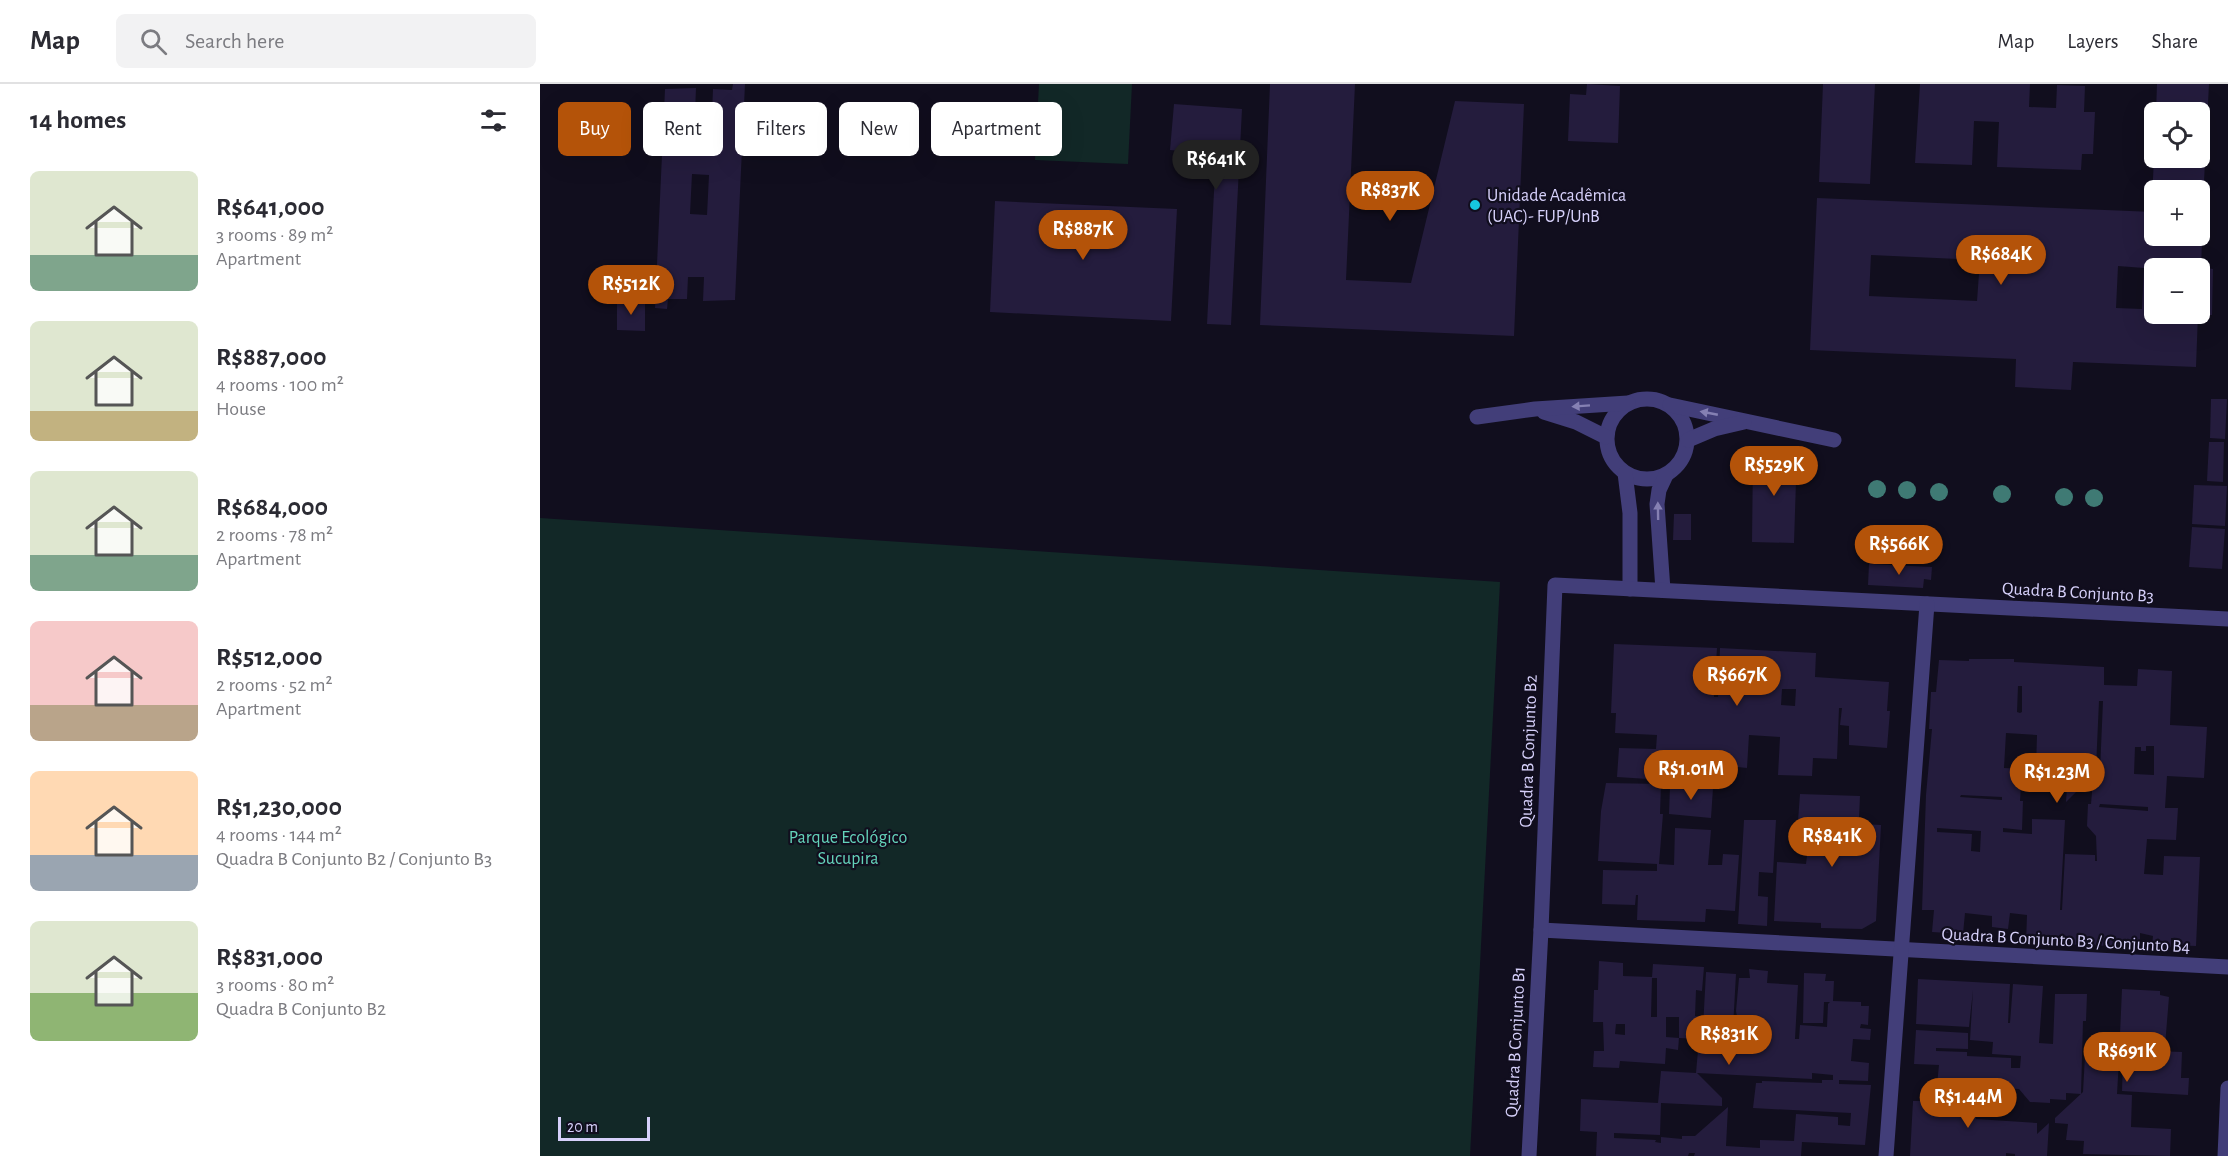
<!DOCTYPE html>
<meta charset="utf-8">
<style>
body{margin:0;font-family:"Alegreya Sans",sans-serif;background:#f2f2f3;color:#2b2b33;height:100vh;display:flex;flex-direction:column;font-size:22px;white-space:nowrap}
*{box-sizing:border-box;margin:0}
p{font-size:20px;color:#7c7c81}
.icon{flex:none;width:33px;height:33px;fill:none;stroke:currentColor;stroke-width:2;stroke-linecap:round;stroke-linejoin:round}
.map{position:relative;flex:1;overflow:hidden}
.panel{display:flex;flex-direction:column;background:#fff;width:540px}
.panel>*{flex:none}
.top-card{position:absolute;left:18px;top:18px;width:570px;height:54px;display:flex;gap:12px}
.tools{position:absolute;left:1604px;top:18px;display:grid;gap:12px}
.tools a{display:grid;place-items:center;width:66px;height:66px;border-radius:9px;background:#fff;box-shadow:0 6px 24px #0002;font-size:30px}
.scale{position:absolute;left:18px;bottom:15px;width:92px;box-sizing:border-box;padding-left:6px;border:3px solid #d6d0fa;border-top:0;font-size:16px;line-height:21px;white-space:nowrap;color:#d6d0fa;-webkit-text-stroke:4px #110e1e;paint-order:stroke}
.price{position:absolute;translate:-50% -51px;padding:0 14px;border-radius:21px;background:#b45309;color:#fff;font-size:20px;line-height:39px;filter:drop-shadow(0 2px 3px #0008)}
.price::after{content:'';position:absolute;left:50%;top:36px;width:18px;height:14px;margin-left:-9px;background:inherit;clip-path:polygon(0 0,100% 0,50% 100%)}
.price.on{background:#222;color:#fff}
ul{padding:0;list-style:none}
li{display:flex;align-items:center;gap:18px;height:150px;padding:0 30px}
li span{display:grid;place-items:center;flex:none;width:168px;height:120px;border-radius:9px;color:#555}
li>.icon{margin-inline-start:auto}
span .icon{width:72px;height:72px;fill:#fffc;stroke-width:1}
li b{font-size:26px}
h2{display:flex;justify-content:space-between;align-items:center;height:72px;padding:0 30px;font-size:26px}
.chip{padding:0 21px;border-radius:9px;background:#fff;box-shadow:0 6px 24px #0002;font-size:21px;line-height:54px}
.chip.on{background:#b45309;color:#fff}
header{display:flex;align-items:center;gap:36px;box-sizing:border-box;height:84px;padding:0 30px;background:#fff;border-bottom:2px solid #e1e1e2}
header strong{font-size:28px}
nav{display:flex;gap:33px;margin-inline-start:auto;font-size:21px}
.search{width:420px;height:54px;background:#f2f2f3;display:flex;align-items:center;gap:15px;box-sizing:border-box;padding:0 21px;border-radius:9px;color:#7c7c81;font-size:22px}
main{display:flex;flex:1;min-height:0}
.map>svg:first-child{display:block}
</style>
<header>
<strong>Map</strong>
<div class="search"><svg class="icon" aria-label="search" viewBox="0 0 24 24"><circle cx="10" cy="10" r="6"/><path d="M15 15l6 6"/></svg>Search here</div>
<nav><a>Map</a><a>Layers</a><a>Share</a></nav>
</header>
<main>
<section class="panel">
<h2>14 homes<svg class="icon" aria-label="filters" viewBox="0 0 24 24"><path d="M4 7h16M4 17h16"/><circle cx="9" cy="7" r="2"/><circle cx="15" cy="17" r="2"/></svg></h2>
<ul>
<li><span style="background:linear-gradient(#dfe7d0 70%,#7fa58c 0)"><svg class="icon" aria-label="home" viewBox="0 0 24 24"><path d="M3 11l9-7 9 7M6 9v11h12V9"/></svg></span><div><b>R$641,000</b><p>3 rooms · 89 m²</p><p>Apartment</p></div></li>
<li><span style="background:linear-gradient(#dfe7d0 75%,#c2b280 0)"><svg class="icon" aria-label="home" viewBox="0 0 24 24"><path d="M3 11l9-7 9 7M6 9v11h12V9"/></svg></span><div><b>R$887,000</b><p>4 rooms · 100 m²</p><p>House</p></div></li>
<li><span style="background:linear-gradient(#dfe7d0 70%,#7fa58c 0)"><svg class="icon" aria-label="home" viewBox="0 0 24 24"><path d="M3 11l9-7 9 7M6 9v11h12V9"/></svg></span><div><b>R$684,000</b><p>2 rooms · 78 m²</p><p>Apartment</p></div></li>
<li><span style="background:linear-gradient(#f6c9c9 70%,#b9a48a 0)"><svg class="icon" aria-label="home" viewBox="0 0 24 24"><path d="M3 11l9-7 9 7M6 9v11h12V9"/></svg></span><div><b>R$512,000</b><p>2 rooms · 52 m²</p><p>Apartment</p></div></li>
<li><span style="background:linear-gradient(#ffd9b3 70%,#9aa5b1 0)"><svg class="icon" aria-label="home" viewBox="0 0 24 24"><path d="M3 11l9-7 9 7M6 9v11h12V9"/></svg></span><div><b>R$1,230,000</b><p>4 rooms · 144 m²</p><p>Quadra B Conjunto B2 / Conjunto B3</p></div></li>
<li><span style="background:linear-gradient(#dfe7d0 60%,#8fb573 0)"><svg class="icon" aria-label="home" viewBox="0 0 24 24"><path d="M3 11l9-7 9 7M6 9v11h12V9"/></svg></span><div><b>R$831,000</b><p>3 rooms · 80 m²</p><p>Quadra B Conjunto B2</p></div></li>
</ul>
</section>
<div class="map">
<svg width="1688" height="1072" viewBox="0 0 1688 1072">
<rect width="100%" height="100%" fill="#110e1e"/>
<g fill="#122827">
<polygon points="499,0 592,0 588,80 495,76"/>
<polygon points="0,434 960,498 930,1072 0,1072"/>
</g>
<g fill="#241c3d" fill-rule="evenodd">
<path d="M193,0H205L195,216L163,217L164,193H148L147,215H128L127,225L115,224L125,5L156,4L155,29H172L173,5L192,6ZM152,90L169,91L167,131L150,130Z"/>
<polygon points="730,0 815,0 806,196 871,199 915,17 984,20 974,252 720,241"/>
<polygon points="1047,0 1080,2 1078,59 1028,57 1030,10 1046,11"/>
<polygon points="1283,0 1335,0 1330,100 1279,98"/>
<polygon points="1380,0 1490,0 1489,23 1516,24 1517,1 1545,2 1544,28 1555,28 1553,70 1542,70 1541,86 1457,83 1459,38 1434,37 1432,81 1375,79"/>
<polygon points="1617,0 1669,0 1663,117 1659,116 1659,106 1614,106 1614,115 1612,115 1614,74 1659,74 1659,28 1616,28"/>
<polygon points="634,20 702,25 691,241 667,240 676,70 630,66"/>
<path d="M1277,114L1614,128V152H1659V131H1663L1661,183L1673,185L1672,231H1659V184H1614V230H1658L1656,283L1533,278L1531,306L1475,303L1476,275L1270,266ZM1331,171L1440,176L1437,217L1329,212ZM1578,182L1604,184L1602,225L1576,224Z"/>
<polygon points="455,117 637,125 631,237 450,228"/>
<polygon points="77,218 105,218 105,247 77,246"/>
<polygon points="1671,315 1687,315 1685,355 1670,354"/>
<polygon points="1669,358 1684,358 1683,398 1667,397"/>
<polygon points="1228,365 1257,366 1254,459 1212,458 1213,371 1227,372"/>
<polygon points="1654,401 1687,402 1685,442 1652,440"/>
<polygon points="1134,430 1151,430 1151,456 1133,456"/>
<polygon points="1652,443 1685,445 1682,485 1649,483"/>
<polygon points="1329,480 1392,483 1391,496 1384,495 1383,504 1328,501"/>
<path d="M1074,560L1177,564L1174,613H1178L1180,564L1276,569L1275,593L1349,598L1347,627H1350L1347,664L1309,661V642L1300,641L1302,624H1299L1297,675L1273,674L1272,692L1238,691L1240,653L1209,651L1207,684L1188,682L1186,679V673H1179L1180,668L1141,666L1139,697L1077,693L1079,664L1116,665L1117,651L1075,649L1076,629H1071ZM1242,605H1256L1255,622L1241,621Z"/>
<path d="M1429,575H1474V578L1564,583V601L1597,602L1598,585L1632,587L1630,641L1667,643L1664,694L1627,692L1625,724H1638L1636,756L1607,755L1604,790L1623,791L1624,772L1660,773L1656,862L1635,861V854H1631V863L1612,862L1613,852L1600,849V863L1486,859L1487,831L1470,829L1468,845L1452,843V832L1425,829L1423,850L1392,848L1394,826H1382L1386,711L1392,645H1389L1391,608H1396L1399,576L1429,577ZM1478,602H1482V628L1480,629L1477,628ZM1559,617H1563L1560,687L1556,690L1555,696H1553L1551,720H1548L1547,742L1556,752L1557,777H1555V771L1525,770L1522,826H1520L1525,736L1492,735V750L1463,748V744L1482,746L1483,717H1480L1482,685L1464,684L1466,649L1497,651L1496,685L1528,688L1526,718L1541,703L1542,684H1556ZM1606,662H1614V691L1594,690L1595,663H1601V667H1606ZM1421,711L1462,713V716L1420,713ZM1560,720L1608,723V727L1559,723ZM1397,744L1441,747L1440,768L1431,767L1432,750L1397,748Z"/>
<polygon points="1066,699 1121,700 1120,730 1123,730 1119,780 1134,781 1135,744 1171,746 1168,781 1182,781 1183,770 1199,771 1195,827 1166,825 1165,838 1097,836 1098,811 1096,811 1095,821 1062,820 1063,786 1117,787 1117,780 1058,777 1061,727"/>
<polygon points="1130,702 1173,704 1171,734 1129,730"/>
<polygon points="1260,710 1320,712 1319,734 1323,735 1322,740 1341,741 1336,837 1322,845 1281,844 1281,839 1234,837 1237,778 1266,780 1267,772 1278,772 1279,768 1274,767 1277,738 1258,737"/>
<polygon points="1204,736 1236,736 1233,789 1219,788 1218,812 1228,813 1227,842 1198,840"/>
<path d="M1059,877L1083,879V892L1112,893L1113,880L1164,883L1162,907L1156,906L1155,932L1160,933L1159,943L1163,944L1166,888L1196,890L1192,962L1224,963V959H1211L1212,947L1205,946L1204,956H1197L1198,937L1196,927L1199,894H1210L1209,885L1228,887L1227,899L1258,901L1255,955H1259L1260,941L1287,943L1288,920L1290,918H1284L1283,939H1263L1264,889L1286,890L1285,897H1294L1293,917L1321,918V922H1329L1328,941L1321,940L1320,944L1331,945L1330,956L1313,955L1311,977L1329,979L1328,997L1299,996V1000L1331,1001L1325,1061L1262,1058L1261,1072H1154L1155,1069H1149L1148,1072H1056L1057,1048L1040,1047L1041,1015L1118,1019L1121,987L1156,989L1159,955L1139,954V933H1126V953L1139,954L1138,966L1126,964L1125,980L1080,977L1079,984L1053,983L1054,967H1064L1063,938H1053L1054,906H1058ZM1112,894H1117V933H1111ZM1076,940H1085V951L1075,950ZM1157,989L1272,995V989L1293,991V996H1282V999L1222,997V999H1216L1213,1024L1311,1029L1310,1042L1298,1041V1033L1256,1030L1254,1057L1220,1056V1064L1186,1062L1188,1023L1155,1052H1142V1055L1121,1053V1059L1115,1058L1116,1056L1074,1054V1049L1120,1051L1121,1019L1182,1022V1014Z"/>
<polygon points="1378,895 1470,900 1468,939 1470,939 1473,900 1503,902 1499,959 1513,960 1515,910 1547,910 1546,937 1543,937 1541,1010 1526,1009 1526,1016 1510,1015 1510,1019 1490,1018 1479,1005 1397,1001 1399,981 1374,980 1376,946 1428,949 1428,965 1396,964 1396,967 1427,968 1427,972 1471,974 1471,984 1480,984 1481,972 1452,970 1453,958 1430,956 1433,906 1429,943 1376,940"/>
<polygon points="1582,905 1620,907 1620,911 1629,913 1625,962 1615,961 1615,967 1642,968 1641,994 1649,994 1648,1011 1582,1007 1583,976 1579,976 1577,1010 1592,1011 1591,1043 1631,1045 1630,1072 1543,1070 1544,1057 1526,1056 1528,1040 1515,1039 1515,1034 1543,1008 1545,972 1579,973"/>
<polygon points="1381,1004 1437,1006 1436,1035 1497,1039 1497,1050 1509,1039 1507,1072 1475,1072 1475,1070 1466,1069 1466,1072 1370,1072 1373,1017 1380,1017"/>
</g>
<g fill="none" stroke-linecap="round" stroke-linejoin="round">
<g stroke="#423e79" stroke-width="15">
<circle cx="1107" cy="355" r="40"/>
<polyline points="1130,321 1294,356"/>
<polyline points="1004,328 1036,338 1066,353"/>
<polyline points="937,333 995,325 1088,319"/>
<polyline points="1148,356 1174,345 1204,338"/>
<polyline points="1085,389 1090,429 1090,505"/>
<polyline points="1123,506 1117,420 1119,406 1126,391"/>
<polyline points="1001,846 1688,883"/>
<polyline points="989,1072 1001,846 1015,501 1688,535"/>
<polyline points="1346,1072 1387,520"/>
<polyline points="1685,1072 1688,1004"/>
</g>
</g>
<g fill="#3f7a74">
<circle cx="1337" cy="405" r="9"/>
<circle cx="1367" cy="406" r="9"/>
<circle cx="1399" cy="408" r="9"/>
<circle cx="1462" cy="410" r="9"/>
<circle cx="1524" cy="413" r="9"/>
<circle cx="1554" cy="414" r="9"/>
</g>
<defs><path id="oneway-solid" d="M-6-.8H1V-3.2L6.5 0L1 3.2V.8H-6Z" transform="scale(1.5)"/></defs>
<g fill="#8580b3">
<use href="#oneway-solid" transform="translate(1041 322) rotate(176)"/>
<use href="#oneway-solid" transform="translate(1169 329) rotate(-169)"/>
<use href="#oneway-solid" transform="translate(1118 427) rotate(-91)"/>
</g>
<circle fill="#16c7e0" stroke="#110e1e" stroke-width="2" cx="935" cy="121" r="6"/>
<g text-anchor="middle" stroke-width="4.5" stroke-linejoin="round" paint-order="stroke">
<g font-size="18" fill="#d6d0fa" stroke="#110e1e" text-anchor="start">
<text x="947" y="117">Unidade Acadêmica<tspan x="947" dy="21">(UAC)- FUP/UnB</tspan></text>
</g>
<g font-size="18" fill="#d6d0fa" stroke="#110e1e">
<text transform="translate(1538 508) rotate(3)" y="6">Quadra B Conjunto B3</text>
<text transform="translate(988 667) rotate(-88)" y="6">Quadra B Conjunto B2</text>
<text transform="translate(1526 856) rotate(3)" y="6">Quadra B Conjunto B3 / Conjunto B4</text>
<text transform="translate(975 958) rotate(-87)" y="6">Quadra B Conjunto B1</text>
</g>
<g font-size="18" fill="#64d3ba" stroke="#110e1e">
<text x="308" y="759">Parque Ecológico<tspan x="308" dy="21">Sucupira</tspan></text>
</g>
</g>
</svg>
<div class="tools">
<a><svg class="icon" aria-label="locate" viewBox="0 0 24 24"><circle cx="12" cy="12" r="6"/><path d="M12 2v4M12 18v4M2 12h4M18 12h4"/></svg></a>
<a>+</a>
<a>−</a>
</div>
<div class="scale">20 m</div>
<b class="price on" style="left:676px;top:107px">R$641K</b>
<b class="price" style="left:850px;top:138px">R$837K</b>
<b class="price" style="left:543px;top:177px">R$887K</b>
<b class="price" style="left:1461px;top:202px">R$684K</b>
<b class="price" style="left:91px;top:232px">R$512K</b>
<b class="price" style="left:1234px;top:413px">R$529K</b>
<b class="price" style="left:1359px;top:492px">R$566K</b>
<b class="price" style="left:1197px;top:623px">R$667K</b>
<b class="price" style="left:1151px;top:717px">R$1.01M</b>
<b class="price" style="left:1517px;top:720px">R$1.23M</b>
<b class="price" style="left:1292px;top:784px">R$841K</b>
<b class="price" style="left:1189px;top:982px">R$831K</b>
<b class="price" style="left:1587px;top:999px">R$691K</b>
<b class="price" style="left:1428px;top:1045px">R$1.44M</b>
<div class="top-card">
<a class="chip on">Buy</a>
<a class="chip">Rent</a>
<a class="chip">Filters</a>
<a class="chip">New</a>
<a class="chip">Apartment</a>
</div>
</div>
</main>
